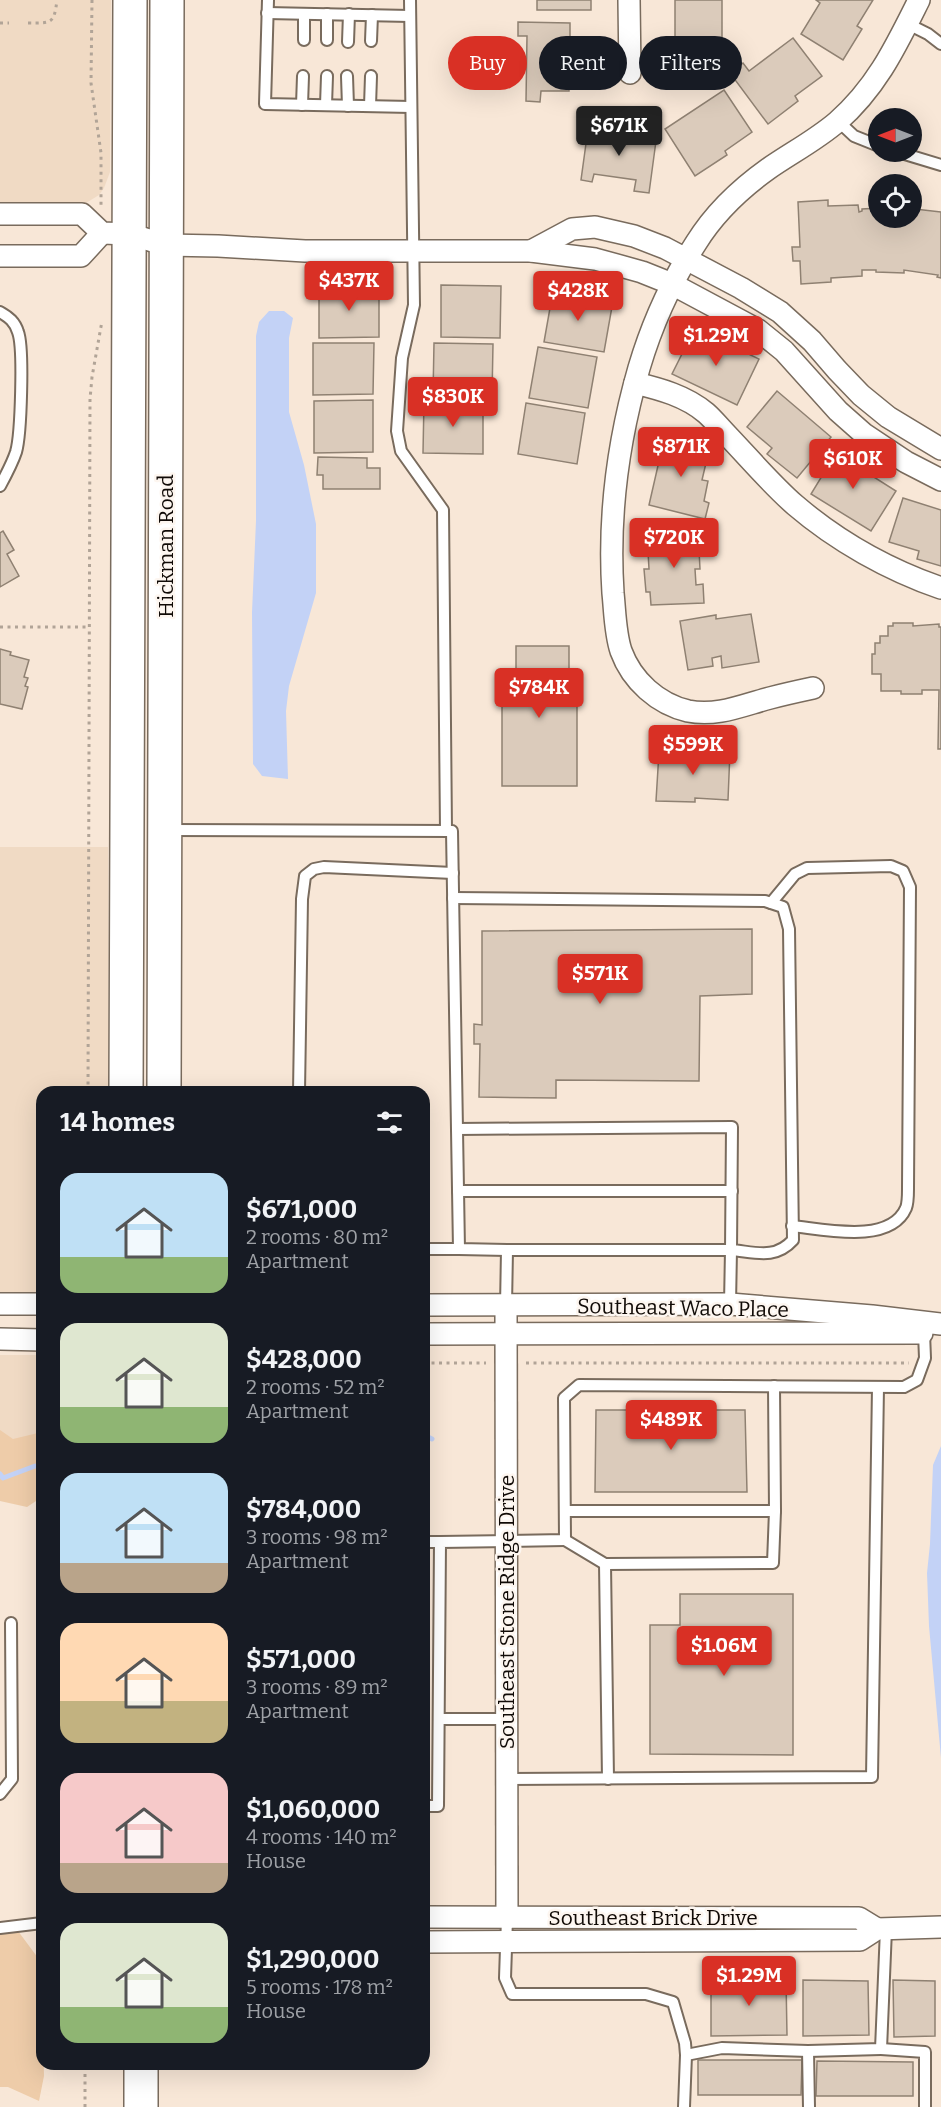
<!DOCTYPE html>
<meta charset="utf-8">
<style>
body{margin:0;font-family:Bitter,serif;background:#242831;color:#f1f3f6;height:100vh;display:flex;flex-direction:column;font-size:22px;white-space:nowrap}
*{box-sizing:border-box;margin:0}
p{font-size:20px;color:#9ea1a6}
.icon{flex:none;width:33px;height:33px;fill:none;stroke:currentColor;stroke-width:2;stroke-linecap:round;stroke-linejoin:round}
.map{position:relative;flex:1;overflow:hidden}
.details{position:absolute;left:36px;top:1086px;width:394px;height:984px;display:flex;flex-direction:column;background:#171b24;border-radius:18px;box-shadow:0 6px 24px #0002}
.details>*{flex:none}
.banner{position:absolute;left:448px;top:36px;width:402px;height:54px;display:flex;gap:12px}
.needle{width:39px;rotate:270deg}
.tools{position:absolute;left:868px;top:108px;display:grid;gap:12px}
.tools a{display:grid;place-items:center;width:54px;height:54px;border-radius:50%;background:#171b24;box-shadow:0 6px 24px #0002;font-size:30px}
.price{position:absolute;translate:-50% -51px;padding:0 14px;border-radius:6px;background:#d93025;color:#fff;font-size:20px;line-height:39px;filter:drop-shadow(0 2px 3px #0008)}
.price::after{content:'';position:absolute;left:50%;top:36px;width:18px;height:14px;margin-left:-9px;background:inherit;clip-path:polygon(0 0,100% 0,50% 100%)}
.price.current{background:#222;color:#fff}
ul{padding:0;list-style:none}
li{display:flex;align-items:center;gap:18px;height:150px;padding:0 24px}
li span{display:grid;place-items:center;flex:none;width:168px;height:120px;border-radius:18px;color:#555}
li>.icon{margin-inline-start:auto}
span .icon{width:72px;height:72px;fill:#fffc;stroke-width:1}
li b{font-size:26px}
h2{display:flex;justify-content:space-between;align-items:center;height:72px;padding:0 24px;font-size:26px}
.tag{padding:0 21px;border-radius:27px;background:#171b24;box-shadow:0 6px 24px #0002;font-size:21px;line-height:54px}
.tag.current{background:#d93025;color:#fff}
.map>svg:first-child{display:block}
</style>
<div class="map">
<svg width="941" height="2107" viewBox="0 0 941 2107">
<rect width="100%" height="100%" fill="#f8e7d7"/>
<g fill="#f0dac4">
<polygon points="0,0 111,0 110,172 104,188 99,195 86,203 79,205 0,205"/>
<polygon points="0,847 108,847 108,1092 42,1092 42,1297 0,1297"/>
<rect x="0" y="1355" width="42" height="87"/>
</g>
<g fill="#eecca9">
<polygon points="0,1430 13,1439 42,1432 42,1497 27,1507 0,1501"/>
<polygon points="0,1930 18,1931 41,1962 44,2076 39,2101 8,2087 0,2087"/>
</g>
<g fill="#c3d2f6">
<polygon points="269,311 284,311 293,318 289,338 289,412 304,465 316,524 316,593 289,686 286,711 288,779 262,776 253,764 252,612 256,521 256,336 259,322"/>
<polygon points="941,1446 941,1758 929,1626 927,1573 930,1544 933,1465"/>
</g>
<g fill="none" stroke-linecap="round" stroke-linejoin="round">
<g stroke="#c3d2f6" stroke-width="5">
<polyline points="424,1435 432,1439"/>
<polyline points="0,1474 3,1478 35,1466"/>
</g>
</g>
<g fill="#dbcbbb" stroke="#8f8172" stroke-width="1.5">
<rect x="537" y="0" width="54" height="10"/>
<polygon points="675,0 722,0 722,42 730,42 730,54 678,54 679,37 675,37"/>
<polygon points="816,0 873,0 857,26 862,29 843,60 801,34 820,3"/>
<polygon points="518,22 570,23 570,38 576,38 575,76 569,76 569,91 541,91 540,102 526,101 527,36 518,36"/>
<polygon points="793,38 822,76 795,96 798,101 768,124 730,73 743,63 749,71"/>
<polygon points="724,90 752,132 725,151 727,155 695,176 665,129"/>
<polygon points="604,127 642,133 641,139 656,141 649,193 634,191 636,180 594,174 592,182 581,180 588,129 604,131"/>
<polygon points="828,200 828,206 858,205 859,212 862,211 862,209 879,208 879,218 912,218 912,212 915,209 941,212 941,278 937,277 938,275 904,270 904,273 876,272 876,270 862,270 862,276 831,278 831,282 801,284 800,261 793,261 792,247 800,247 798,202"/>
<polygon points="379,285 379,337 319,338 319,286"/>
<polygon points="441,285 501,286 500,338 441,337"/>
<polygon points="553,291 613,301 604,352 544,342"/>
<polygon points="695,328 759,359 737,405 672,374"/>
<polygon points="313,343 374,343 373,394 313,395"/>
<polygon points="434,343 493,344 492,396 433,395"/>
<polygon points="538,347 597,357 588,408 529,398"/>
<polygon points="777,391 831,437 797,478 767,454 772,448 747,427"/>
<polygon points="373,400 373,452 314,453 314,401"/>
<polygon points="424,401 483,402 483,454 423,453"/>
<polygon points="526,403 585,413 577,464 518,454"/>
<polygon points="665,435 710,446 702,480 708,481 704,501 709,503 705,519 649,505"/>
<polygon points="839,448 872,469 869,474 896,491 871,531 811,494"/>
<polygon points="318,457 367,458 367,468 380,468 380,489 323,489 323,475 317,475"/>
<polygon points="903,498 941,510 941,566 917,559 919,551 889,542"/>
<polygon points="3,531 14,550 7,554 19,576 0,587 0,533"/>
<polygon points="698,531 700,569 695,569 696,585 703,584 704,603 651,605 650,592 646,592 644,569 649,569 647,534"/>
<polygon points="751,614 759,662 722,668 721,656 712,658 713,666 688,670 680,621 716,615 716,619"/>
<polygon points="893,623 913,623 913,626 939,624 939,627 941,627 941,749 938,749 939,690 922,690 922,694 901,694 901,691 881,691 881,674 872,674 872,654 875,654 875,643 880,643 880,636 888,636 888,626 893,626"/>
<polygon points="516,646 569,646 569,674 577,674 577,786 502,786 502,703 496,703 496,676 516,676"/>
<polygon points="0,649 11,652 10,655 29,660 24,677 28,678 25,686 28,687 22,709 0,704"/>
<polygon points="693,749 730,751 728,800 695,798 695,802 656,801 659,752 693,753"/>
<polygon points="752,929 752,994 700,996 699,1081 556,1080 556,1098 479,1097 480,1044 474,1044 474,1024 482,1025 482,931"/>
<polygon points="596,1410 745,1410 747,1492 595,1492"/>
<polygon points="680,1594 793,1594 793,1755 650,1754 650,1625 680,1625"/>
<polygon points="711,1979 786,1979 787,2035 711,2036"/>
<polygon points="803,1980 868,1981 869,2035 803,2036"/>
<polygon points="893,1980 935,1981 935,2036 894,2037"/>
<polygon points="698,2060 802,2060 801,2095 698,2095"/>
<polygon points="817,2061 913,2062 913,2096 816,2096"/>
</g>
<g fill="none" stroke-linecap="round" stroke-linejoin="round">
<g stroke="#796b5d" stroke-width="14">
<g id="service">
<polyline points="268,0 265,104 411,107"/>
<polyline points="410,0 414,305 402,358 397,431 401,451 443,510 446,831"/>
<polyline points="267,13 410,16"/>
<polyline points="304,14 304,40"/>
<polyline points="327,14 327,40"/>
<polyline points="908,24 928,34 941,44"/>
<polyline points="371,41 372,15"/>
<polyline points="348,42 349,14"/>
<polyline points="347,76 348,106"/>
<polyline points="302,105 303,76"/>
<polyline points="326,105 327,76"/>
<polyline points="370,106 371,76"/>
<polyline points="838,121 854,136 879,146"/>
<polyline points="898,152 941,165"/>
<path d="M0,312C9,317 15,322 18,332C24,348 21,435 16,452C12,464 6,475 0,486"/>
<polyline points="168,830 452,831 459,1249 507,1250"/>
<path d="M453,898L765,901L783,907L789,929L793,1240C775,1260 755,1252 731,1250L732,1127L457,1129"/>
<path d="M771,903L795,874L807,868L891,866L903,871L910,887L908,1189C908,1194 908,1203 906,1208C890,1245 823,1229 792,1226"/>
<polyline points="299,1092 302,899 305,876 314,869 324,867 453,873"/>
<polyline points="458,1191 732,1191"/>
<polyline points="424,1249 459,1249"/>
<polyline points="506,1306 507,1250 731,1250 730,1304"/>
<polyline points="565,1511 775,1511"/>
<polyline points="565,1540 605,1564 608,1779"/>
<polyline points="424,1542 440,1542"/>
<polyline points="605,1564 773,1563 775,1511 774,1386"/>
<polyline points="439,1719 507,1719"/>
<polyline points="507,1779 872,1777 878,1387"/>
<polyline points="0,1794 12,1779 11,1623"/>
<polyline points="424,1806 438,1806 440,1542 565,1540 564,1398 579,1385 904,1387 917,1380 925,1358 924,1333"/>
<polyline points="507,1918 505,1978 512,1994 646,1994 673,2002 685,2043 686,2055 722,2048 808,2051 881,2049 886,1929"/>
<polyline points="0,1928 42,1923"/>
<polyline points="881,2049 925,2052 925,2107"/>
<polyline points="808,2051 809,2107"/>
<polyline points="684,2107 686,2055"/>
</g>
</g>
<g stroke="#796b5d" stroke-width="24">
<g id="minor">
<polyline points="629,0 630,73"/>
<polyline points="0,214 82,214 102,233 129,234 166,245 218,246 305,251 531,251 595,259 642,272 672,284 758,330 784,351 838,411 864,434 906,462 941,480"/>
<polyline points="531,251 572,229 595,227 634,236 665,248 741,288 780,312 812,341 837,370 861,395 888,417 941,449"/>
<polyline points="0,256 81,256 102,233"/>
<path d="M635,383C660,389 686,396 706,413C714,420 721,429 728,436C750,459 771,484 795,505C837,541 889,570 941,588"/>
<path d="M813,688C799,691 785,694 770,698C743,705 717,717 688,711C658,704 632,681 621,651C615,633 615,612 613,593C608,517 618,441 639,368C652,324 671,282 696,243C714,214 740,189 768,169C791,153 816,140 837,122C877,87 896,46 919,0"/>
<polyline points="0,1304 42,1304"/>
<polyline points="424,1305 730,1304 872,1316 941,1324"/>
<polyline points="506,1306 507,1918"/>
<polyline points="424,1334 922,1333"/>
<polyline points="0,1339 42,1340"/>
<polyline points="424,1917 859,1918 877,1929"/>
<polyline points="424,1942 860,1940 877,1929 941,1927"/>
</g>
</g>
<g stroke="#796b5d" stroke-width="36">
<g id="trunk">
<polyline points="126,1092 130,0"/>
<polyline points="164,1092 167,0"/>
<polyline points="141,2064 141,2107"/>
</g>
</g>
<g stroke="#b1a497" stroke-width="3" stroke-dasharray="3 4.5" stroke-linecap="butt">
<polyline points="92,0 91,83 101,153 101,206"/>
<polyline points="0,23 9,23"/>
<path d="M28,23C52,23 54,24 57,0"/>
<polyline points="0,627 90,627"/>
<polyline points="88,1092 90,399 92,377 102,321"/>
<polyline points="424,1363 486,1363"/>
<polyline points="526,1363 909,1363"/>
<polyline points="85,2107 85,2064"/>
</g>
<use href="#service" stroke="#fff" stroke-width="10"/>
<use href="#minor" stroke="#fff" stroke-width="21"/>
<use href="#trunk" stroke="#fff" stroke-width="33"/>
</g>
<g text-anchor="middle" stroke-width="5" stroke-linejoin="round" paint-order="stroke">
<g font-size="21" fill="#100a06" stroke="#fdf6f0">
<text transform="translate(166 546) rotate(-90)" y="7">Hickman Road</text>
<text transform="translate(683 1308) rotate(1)" y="7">Southeast Waco Place</text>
<text transform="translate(507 1612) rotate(-90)" y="7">Southeast Stone Ridge Drive</text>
<text x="653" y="1925">Southeast Brick Drive</text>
</g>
</g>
</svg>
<div class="tools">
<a><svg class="needle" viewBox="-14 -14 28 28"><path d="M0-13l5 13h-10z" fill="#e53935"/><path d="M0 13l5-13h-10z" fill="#9ea1a6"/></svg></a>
<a><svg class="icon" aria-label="locate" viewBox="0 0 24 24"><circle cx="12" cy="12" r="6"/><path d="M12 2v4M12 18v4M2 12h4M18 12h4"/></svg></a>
</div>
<b class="price current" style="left:619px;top:157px">$671K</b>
<b class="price" style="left:349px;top:312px">$437K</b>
<b class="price" style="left:578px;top:322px">$428K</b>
<b class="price" style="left:716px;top:367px">$1.29M</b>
<b class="price" style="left:453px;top:428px">$830K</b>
<b class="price" style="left:681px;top:478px">$871K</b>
<b class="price" style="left:853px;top:490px">$610K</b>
<b class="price" style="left:674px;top:569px">$720K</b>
<b class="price" style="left:539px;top:719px">$784K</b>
<b class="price" style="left:693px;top:776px">$599K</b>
<b class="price" style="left:600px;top:1005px">$571K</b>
<b class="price" style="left:671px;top:1451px">$489K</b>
<b class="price" style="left:724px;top:1677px">$1.06M</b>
<b class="price" style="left:749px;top:2007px">$1.29M</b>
<div class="banner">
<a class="tag current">Buy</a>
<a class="tag">Rent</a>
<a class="tag">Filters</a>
</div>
<section class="details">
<h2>14 homes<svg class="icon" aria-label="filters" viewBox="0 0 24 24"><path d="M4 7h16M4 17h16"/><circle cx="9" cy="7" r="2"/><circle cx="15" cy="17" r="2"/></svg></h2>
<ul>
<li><span style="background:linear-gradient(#bfe0f5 70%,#8fb573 0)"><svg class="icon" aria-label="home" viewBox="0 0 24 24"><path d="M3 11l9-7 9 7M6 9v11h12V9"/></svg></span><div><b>$671,000</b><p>2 rooms · 80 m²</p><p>Apartment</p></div></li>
<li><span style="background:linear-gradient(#dfe7d0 70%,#8fb573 0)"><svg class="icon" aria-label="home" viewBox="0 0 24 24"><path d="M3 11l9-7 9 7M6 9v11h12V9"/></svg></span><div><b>$428,000</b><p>2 rooms · 52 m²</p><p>Apartment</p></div></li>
<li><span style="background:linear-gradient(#bfe0f5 75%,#b9a48a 0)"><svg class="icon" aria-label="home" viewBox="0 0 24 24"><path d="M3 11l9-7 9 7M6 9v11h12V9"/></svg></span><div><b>$784,000</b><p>3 rooms · 98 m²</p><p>Apartment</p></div></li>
<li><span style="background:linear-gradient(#ffd9b3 65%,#c2b280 0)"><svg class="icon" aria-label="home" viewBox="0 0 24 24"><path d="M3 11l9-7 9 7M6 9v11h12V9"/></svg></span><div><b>$571,000</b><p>3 rooms · 89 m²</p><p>Apartment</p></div></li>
<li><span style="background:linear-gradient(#f6c9c9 75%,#b9a48a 0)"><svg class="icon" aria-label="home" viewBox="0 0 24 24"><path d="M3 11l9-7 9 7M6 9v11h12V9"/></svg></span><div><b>$1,060,000</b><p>4 rooms · 140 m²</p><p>House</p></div></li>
<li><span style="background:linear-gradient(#dfe7d0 70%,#8fb573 0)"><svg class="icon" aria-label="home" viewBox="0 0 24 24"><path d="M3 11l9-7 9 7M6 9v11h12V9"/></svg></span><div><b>$1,290,000</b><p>5 rooms · 178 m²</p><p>House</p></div></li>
</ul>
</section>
</div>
